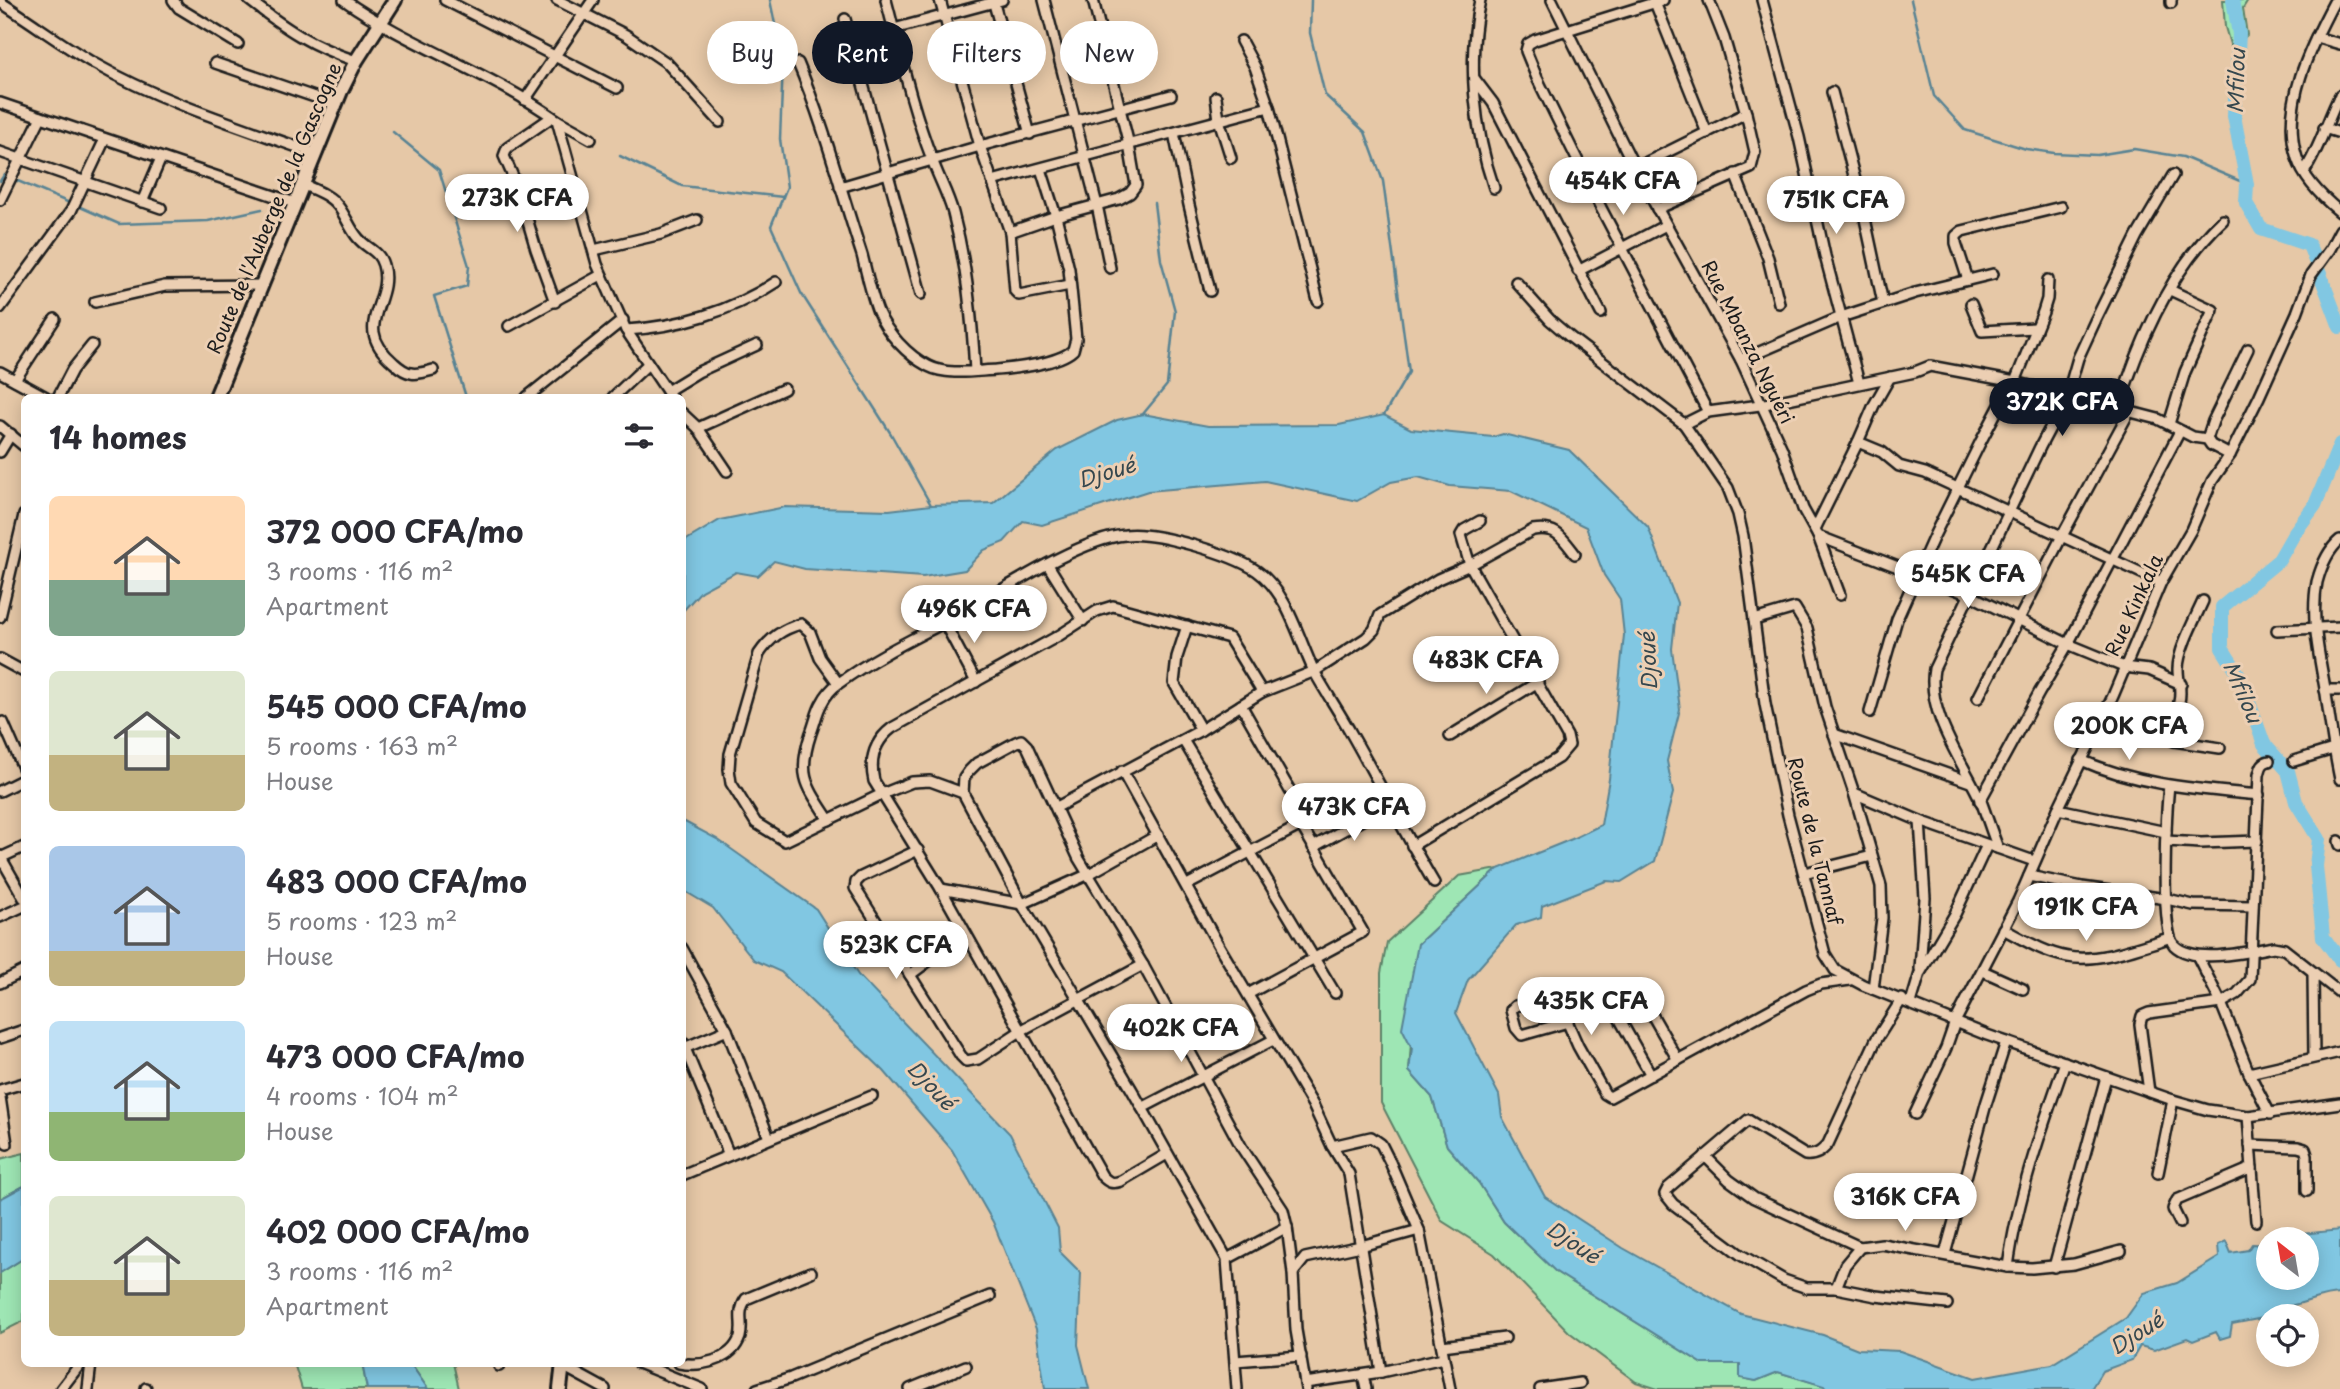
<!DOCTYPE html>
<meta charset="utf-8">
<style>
body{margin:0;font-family:"Playpen Sans",sans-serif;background:#f2f2f3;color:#2b2b33;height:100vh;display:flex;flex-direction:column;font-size:26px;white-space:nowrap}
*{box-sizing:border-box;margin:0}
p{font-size:23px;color:#7c7c81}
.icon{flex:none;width:38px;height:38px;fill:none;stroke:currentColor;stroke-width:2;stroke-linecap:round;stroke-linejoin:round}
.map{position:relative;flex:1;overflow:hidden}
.details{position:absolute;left:21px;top:394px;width:665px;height:973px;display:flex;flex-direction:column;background:#fff;border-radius:10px;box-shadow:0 4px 18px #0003}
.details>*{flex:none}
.guide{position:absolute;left:707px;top:21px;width:665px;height:63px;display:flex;gap:14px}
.needle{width:46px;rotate:329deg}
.tools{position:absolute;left:2256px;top:1227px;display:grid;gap:14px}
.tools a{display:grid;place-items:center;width:63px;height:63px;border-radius:50%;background:#fff;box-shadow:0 4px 18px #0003;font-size:35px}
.price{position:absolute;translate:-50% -60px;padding:0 16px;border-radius:24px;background:#fff;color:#222;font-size:23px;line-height:46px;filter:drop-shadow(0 2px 4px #0008)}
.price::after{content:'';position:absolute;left:50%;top:42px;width:21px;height:16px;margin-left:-10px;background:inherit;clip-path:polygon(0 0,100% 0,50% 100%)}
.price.selected{background:#111827;color:#fff}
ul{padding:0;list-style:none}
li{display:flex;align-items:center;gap:21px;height:175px;padding:0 28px}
li span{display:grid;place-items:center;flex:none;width:196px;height:140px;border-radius:10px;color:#555}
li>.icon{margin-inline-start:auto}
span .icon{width:84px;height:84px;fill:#fffc;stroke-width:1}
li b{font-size:30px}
h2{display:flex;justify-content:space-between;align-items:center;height:84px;padding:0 28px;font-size:30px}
.chip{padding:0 24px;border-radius:32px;background:#fff;box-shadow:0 4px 18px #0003;font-size:24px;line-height:63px}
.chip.selected{background:#111827;color:#fff}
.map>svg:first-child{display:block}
</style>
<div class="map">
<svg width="2340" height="1389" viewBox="0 0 2340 1389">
<rect width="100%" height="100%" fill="#e6c8a7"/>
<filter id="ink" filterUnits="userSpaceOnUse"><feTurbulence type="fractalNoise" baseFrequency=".0143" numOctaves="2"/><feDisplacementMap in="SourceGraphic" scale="14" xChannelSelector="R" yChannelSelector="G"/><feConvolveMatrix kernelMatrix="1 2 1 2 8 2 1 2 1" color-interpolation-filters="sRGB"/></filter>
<g filter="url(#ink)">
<g fill="#9ee6b4" stroke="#5d8168" stroke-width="2">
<polygon points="2223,0 2248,0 2243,8 2247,35 2232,51 2225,27"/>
<polygon points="1498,869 1418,944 1409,1071 1432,1097 1447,1146 1479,1183 1504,1222 1556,1272 1703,1364 1740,1364 1740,1377 1756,1381 1778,1372 1825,1386 1826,1389 1658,1389 1636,1382 1569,1332 1494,1254 1442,1221 1381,1103 1381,973 1387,942 1459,876"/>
<polygon points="24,1153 24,1186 0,1199 0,1159"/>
<polygon points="24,1258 24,1321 0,1333 0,1273"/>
<polygon points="294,1363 362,1363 367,1389 302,1389"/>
<polygon points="410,1363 453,1363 459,1389 428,1389"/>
</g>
<g fill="#81c7e2" stroke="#598393" stroke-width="2">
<path d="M1143,414L1208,426L1339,425L1384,415L1411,429L1493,437L1503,434L1569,450L1648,527L1677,603L1672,649L1680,709L1667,761L1673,793L1655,861L1621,882L1606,881L1542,906L1541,917L1516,925L1468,980L1456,1013L1499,1095L1502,1117L1545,1197L1623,1248L1741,1314L1823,1335L1858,1349L1900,1351L1975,1378L2052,1364L2126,1318L2144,1293L2177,1283L2219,1257L2218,1245L2226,1241L2231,1253L2248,1250L2252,1244L2268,1245V1278H2306V1239H2292L2301,1234L2340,1230V1294C2318,1294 2299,1308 2277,1307L2273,1316L2232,1324L2230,1336L2220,1339L2216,1332L2193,1341L2187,1338L2154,1350L2140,1346L2132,1360L2102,1371L2091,1389H1826L1824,1386L1778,1372L1756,1381L1740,1378V1364H1703L1556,1272L1504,1222L1479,1183L1447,1146L1432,1097L1409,1071L1412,1048L1402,1028L1418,944L1498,869L1572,839L1601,825L1609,779L1624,635L1620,599L1604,575L1586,527L1511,491L1450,486L1418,477L1391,482L1357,501L1265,481L1148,491L1042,525L1023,521L1004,542L984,550L965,570L923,577L805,569L774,561L758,576L736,572L701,591L683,611V542L720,520L785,507L889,510L931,505L993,503L1057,450L1117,420Z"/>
<polygon points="683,821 717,839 816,909 858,975 1010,1134 1058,1228 1060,1252 1081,1273 1078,1345 1089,1389 1045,1389 1036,1329 993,1222 952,1150 884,1071 781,972 754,960 713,908 683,890"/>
<polygon points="24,1186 24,1258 0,1273 0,1199"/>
<polygon points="362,1363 410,1363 428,1389 367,1389"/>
</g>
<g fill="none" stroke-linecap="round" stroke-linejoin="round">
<g stroke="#598393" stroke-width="2.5">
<polyline points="770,0 783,63 780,139 787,187 771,226 801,293 891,434 931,505"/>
<polyline points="1311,0 1310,33 1325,95 1365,132 1383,181 1409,372 1384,415"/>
<polyline points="1911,0 1934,96 1965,130 2026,149 2054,153 2097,155 2134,149 2183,157 2247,184"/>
<polyline points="393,132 439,170 469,266 467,286 434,296 466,397"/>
<polyline points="620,156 682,186 783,197"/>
<polyline points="13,179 72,204"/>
<polyline points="0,181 4,175 7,176"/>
<polyline points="78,206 119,224 208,221 262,209"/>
<polyline points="1143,414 1167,385 1175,311 1161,260 1154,203"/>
</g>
<g stroke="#81c7e2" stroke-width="14">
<polyline points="2233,0 2239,34 2234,116 2247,184 2246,203 2261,229 2309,245 2340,327"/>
<polyline points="2340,444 2315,505 2295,532 2279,560 2222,607 2222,648 2239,675 2264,744 2288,771 2296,802 2319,839 2316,866 2323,937 2340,960"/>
</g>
<g stroke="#1c1c1c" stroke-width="14">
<g id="street">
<polyline points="173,0 179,8 238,44"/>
<path d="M249,0C286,29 311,46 356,61"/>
<path d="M344,0C411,47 490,72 557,120L597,264L626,330L671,397"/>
<polyline points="445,0 617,88"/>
<polyline points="557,0 626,35 667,63 720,122"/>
<path d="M886,0C900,53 912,108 932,159C938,177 948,194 953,213C967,266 972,318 975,371"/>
<polyline points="940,0 980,146 1010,232 1015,291 1019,295 1070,285"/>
<polyline points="993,0 1030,134"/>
<polyline points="1044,0 1097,205 1110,268"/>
<path d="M1480,0C1467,60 1474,130 1494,188"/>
<polyline points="1552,0 1635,168 1741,360 1782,449 1803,509 1818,536 1840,595"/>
<polyline points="1654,0 1707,133"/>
<polyline points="1663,0 1535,40 1528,44 1526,51 1537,78 1601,208 1708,412"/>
<polyline points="1762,0 1799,137 1825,256 1859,383"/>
<polyline points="2171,0 2171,3"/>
<path d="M2335,0C2311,45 2280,106 2297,158C2304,180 2323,198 2340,212"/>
<path d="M0,2C32,22 62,45 95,64C164,103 240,126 314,153"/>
<polyline points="845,19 921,294"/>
<polyline points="2316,37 2340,44"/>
<polyline points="1241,41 1255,67 1269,107 1318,301"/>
<polyline points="853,42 875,34 1002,0"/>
<polyline points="215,63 335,104"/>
<path d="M798,63C824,125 841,191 862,255C867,274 871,294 878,312C887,333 907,355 928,366C947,376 975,371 996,370C1016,368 1058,364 1073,350L1076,339L1069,269L1056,216L1041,169"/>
<polyline points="1474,78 1493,103 1601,313"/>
<polyline points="1832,92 1864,214 1883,303"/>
<polyline points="1216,97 1219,120 1231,158"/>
<polyline points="525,100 593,0"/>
<polyline points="0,103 295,203"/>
<polyline points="552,117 507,148 504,156 518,188 536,249 555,302"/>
<polyline points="557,120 591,139"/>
<polyline points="2324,128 2340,133"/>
<polyline points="1174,133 1189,205 1210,291"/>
<polyline points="0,152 161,208"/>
<polyline points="1635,168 1746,113"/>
<path d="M2304,172C2320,148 2327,120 2340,95"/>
<polyline points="1735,174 1768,258 1779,303"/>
<polyline points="992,181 1269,107"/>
<path d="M302,184C315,190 330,195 338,206C346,216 350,229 358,238C367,249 379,250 383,265C394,303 349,325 394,363C408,376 415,375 433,370"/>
<polyline points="840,187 980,146 1171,95"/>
<polyline points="0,200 41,117"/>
<polyline points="142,202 161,158"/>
<polyline points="1657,209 1751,168 1755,152 1746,113 1724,38 1709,0"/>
<polyline points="1010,232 1056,216 1119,199 1130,193 1136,185 1129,145 1093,0"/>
<polyline points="594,250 661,234 697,220"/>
<polyline points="1578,271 1666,225"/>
<polyline points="1968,280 1956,243 1956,236 1962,231 2061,207"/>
<polyline points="1516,282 1550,320 1570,337 1684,424 1728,488 1738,514 1743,536 1765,704 1788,815 1825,954 1835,970 1863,985 1987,1035 2173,1100 2208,1110 2248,1116 2340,1103"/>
<polyline points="95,302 165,286 261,285"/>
<polyline points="1971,304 1982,331 2035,328"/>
<polyline points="0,308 71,211 105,139"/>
<polyline points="509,326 601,275"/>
<path d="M626,330C679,327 732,311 776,282"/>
<polyline points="1741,360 1841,317 1915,293 1993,274"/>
<polyline points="0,372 46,397"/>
<polyline points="1890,377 1874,405 1858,442 1882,452 1899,466 1925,473 2161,582"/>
<polyline points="15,380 55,319"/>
<polyline points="667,391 698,372 757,345"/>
<polyline points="58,397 72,370 92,345"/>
<polyline points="527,397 623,320"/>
<polyline points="613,397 648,364"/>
<path d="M2118,409C2139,342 2171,268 2223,220"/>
<polyline points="682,413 698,428 727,471"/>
<polyline points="1684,424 1708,412 1760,405 1915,372 1930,366 2015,382 2158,419 2193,437 2207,439 2211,445 2230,455"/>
<polyline points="2169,424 2185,372 2213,310 2170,290"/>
<polyline points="0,426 24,446"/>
<polyline points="698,428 784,389"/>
<polyline points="2207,439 2213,421 2248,349"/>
<polyline points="0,452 11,434"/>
<polyline points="1815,529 1858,442"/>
<polyline points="1818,536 1970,595 2068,644 2124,667 2149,670 2181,684"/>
<path d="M2340,540C2328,550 2321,567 2317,582C2310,618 2320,659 2326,694C2330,722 2334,751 2340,779"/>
<polyline points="1048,565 1083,621"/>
<path d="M2203,601C2195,619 2178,650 2178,669C2178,681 2182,689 2179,702C2177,714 2168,727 2170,739L2174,741L2220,748"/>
<polyline points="0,617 24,515"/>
<polyline points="1754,620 1795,608 1807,628 1825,707 1854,793 1920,821 2034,861"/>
<polyline points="944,622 976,682"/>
<polyline points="1187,626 1177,657 1174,683 1201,730"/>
<polyline points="2277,630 2340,627"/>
<polyline points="0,659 24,672"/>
<path d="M838,683L820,658L810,632L801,624C782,629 770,638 759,654L730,754L729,769L731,783L756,823L785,841L882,794L912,782L930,781L963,793L1022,904L1132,1090L1227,1259L1237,1389"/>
<polyline points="2325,690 2340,690"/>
<polyline points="1978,698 2062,536 2129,412"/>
<polyline points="1241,705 1301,810 1301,825 1363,932 1248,994"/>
<polyline points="1870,712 1897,619 1934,536 1981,441 1999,407 2015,382 2043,312 2047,299 2048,280"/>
<polyline points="3,722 24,770"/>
<polyline points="1834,734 1970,782"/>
<polyline points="1450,736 1538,682"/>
<polyline points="1183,740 1335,993"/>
<path d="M2081,760C2137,785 2198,789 2259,795"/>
<polyline points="2294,761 2340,747"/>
<polyline points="1122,771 1219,946 1313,1105 1332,1146 1349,1174 1381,1372"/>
<path d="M2169,786C2166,809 2160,931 2174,945C2194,965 2248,952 2273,947L2284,949L2340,993"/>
<polyline points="0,791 24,779"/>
<polyline points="963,793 964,778 969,771 977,763 1016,742 1021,740 1027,746 1079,859 1143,965 1242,1148 1283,1210 1287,1227 1293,1273 1296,1330 1306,1389"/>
<polyline points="1854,793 1881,886 1882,918 1873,989"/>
<polyline points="1980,801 2039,693 2068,644 2180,431"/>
<path d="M1057,807L1201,730L1262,692L1315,671L1366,638L1374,630L1380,615L1438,579L1470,565L1533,530C1556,526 1562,537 1575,554"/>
<polyline points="2058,809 2166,832"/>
<path d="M829,820C806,785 797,775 811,733C815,723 817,711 822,703C826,695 832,688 839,683C876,656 919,636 959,615C1001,591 1080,539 1125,535C1155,531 1232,554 1257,571C1288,593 1298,638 1314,671C1326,693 1340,713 1352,735C1380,784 1405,834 1434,883"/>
<polyline points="1920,821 1925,898 1920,969"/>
<polyline points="2166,841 2201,843 2257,841"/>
<polyline points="2339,841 2340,845"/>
<polyline points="1412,846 1558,758 1569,745 1567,736 1470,565 1461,535 1464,530 1480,521"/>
<polyline points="1313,847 1389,805 1391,809"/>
<path d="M1998,848C1992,833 1987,817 1981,801C1963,762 1926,713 1934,669L2040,447L2067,396L2078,358L2096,319L2137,236L2173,175"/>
<polyline points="0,856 24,898"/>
<polyline points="0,858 24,847"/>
<polyline points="1804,873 1872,856"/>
<polyline points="2029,876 2082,887 2167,899 2193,905 2252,906"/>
<polyline points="1187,885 1301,825"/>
<polyline points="941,889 1022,904 1089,874 1158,835"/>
<polyline points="0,917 24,906"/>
<path d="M2003,929C2024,940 2045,953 2068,957C2098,963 2141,946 2169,938"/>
<polyline points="965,934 910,975 961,1056 966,1061 978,1059 1022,1030 1143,965"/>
<polyline points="682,948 727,1030 769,1138"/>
<path d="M2198,957L2221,1003L2237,994L2250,979L2259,775C2261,768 2261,763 2269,761"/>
<polyline points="1983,971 2023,989"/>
<polyline points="2313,974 2314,1057"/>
<polyline points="910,975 855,888 856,882 861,877 918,850"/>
<polyline points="0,983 24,971"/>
<path d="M1902,999L1876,1040L1828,1144C1821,1152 1816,1156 1805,1155L1748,1120L1668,1188L1665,1194L1673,1204L1741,1255L1784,1280L1807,1288H1836L1876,1296L1947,1304"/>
<polyline points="1911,1003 1920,973 1955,914 1987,845"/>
<polyline points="1614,1009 1651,1075"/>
<polyline points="1650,1011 1678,1060"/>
<path d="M1568,1022L1522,1035L1516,1028L1511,1010L1515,1006L1550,999L1558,1001C1565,1015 1571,1031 1578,1046C1587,1062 1596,1078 1605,1094L1610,1097L1806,990L1821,984L1850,980"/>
<polyline points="0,1038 24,1030"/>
<polyline points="682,1041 729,1155"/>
<polyline points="682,1049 727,1030"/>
<polyline points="2249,1073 2270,1114"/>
<polyline points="0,1090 24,1083"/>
<polyline points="2149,1092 2140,1024 2142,1016 2149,1013 2221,1003 2249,1073 2340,1052"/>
<polyline points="0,1097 7,1144"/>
<polyline points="1142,1108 1273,1040"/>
<polyline points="1915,1114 1946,1048 1955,1022 2018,901 2058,809 2113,696 2161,582 2191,530 2212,481 2230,455 2259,397 2297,313 2311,275 2330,249 2340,230"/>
<polyline points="2248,1116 2256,1221"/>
<polyline points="2250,1145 2298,1147 2305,1149 2307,1155 2307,1191"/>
<polyline points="1332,1146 1371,1137 1381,1144 1390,1162 1419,1230 1450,1389"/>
<path d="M1167,1154L1121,1181C1112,1184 1109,1183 1102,1176L941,889L874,781C869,759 875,741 892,728L1060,635L1097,611L1113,606L1229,638L1262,692"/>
<polyline points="1705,1156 1729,1180 1754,1198 1860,1247 1882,1244 2008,1267 2032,1268 2074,1264 2121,1251"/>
<polyline points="2158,1173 2173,1100"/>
<polyline points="682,1175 872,1096"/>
<polyline points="2180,1223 2173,1209 2177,1200 2252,1168"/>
<polyline points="1945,1254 1986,1104 2006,1042"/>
<polyline points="1227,1259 1287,1227"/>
<path d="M2008,1267C2017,1199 2042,1127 2065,1062"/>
<polyline points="2054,1267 2106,1077"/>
<polyline points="1293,1273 1305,1258 1361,1246 1419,1230"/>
<polyline points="1836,1288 1845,1265 1860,1247"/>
<polyline points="1442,1346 1505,1338"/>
<polyline points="1235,1361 1301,1356"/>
<polyline points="499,1363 499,1366"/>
<polyline points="638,1363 702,1389"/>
<path d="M679,1363C700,1367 732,1361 740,1337C744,1322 736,1314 746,1299L811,1272"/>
<polyline points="563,1366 605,1389"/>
<polyline points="1363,1375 1366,1389"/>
<polyline points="1305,1383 1381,1372 1443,1358"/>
<polyline points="61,1389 81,1363"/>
<polyline points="88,1389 91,1363"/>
<polyline points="146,1389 146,1388"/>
<polyline points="757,1389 791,1378 990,1296"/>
<polyline points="910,1389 966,1366"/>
<polyline points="1540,1389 1580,1383"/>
</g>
</g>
<g stroke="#1c1c1c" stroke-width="18">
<g id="secondary">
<polyline points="216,397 341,91 356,61 395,0"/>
<polyline points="560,1389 563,1363"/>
</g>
</g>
<use href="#street" stroke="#eccfb3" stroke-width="9"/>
<use href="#secondary" stroke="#eccfb3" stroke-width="12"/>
</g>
</g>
<g text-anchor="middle" stroke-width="6" stroke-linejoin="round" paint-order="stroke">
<g font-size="19" fill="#1c1c1c" stroke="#eccfb3">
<text transform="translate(274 208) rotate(-67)" y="7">Route de l'Auberge de la Gascogne</text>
<text transform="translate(1748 342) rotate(63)" y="7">Rue Mbanza Nguéri</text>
<text transform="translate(2134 605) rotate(-65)" y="7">Rue Kinkala</text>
<text transform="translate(1815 841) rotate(76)" y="7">Route de la Tannaf</text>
</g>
<g font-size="21" font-style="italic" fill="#35474e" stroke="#eccfb3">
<text transform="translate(2237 81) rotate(-88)" y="7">Mfilou</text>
<text transform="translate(1107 473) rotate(-17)" y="7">Djoué</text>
<text transform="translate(1649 661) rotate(-93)" y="7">Djoué</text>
<text transform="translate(2242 692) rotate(66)" y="7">Mfilou</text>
<text transform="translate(931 1086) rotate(46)" y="7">Djoué</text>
<text transform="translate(1573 1243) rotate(33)" y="7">Djoué</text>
<text transform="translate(2137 1334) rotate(-33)" y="7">Djoué</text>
</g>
</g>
</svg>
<div class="tools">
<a><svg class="needle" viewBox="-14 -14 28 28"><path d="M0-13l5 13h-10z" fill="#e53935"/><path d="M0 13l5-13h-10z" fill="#7c7c81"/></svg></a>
<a><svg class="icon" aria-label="locate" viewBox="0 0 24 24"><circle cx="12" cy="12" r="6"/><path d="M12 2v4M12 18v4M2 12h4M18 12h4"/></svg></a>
</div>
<b class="price" style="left:1623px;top:217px">454K CFA</b>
<b class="price" style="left:517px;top:234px">273K CFA</b>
<b class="price" style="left:1836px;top:236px">751K CFA</b>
<b class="price selected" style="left:2062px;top:438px">372K CFA</b>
<b class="price" style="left:1968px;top:610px">545K CFA</b>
<b class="price" style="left:974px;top:645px">496K CFA</b>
<b class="price" style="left:1486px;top:696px">483K CFA</b>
<b class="price" style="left:2129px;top:762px">200K CFA</b>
<b class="price" style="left:1354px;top:843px">473K CFA</b>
<b class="price" style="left:2086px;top:943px">191K CFA</b>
<b class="price" style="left:896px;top:981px">523K CFA</b>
<b class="price" style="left:1591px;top:1037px">435K CFA</b>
<b class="price" style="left:1181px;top:1064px">402K CFA</b>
<b class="price" style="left:1905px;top:1233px">316K CFA</b>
<div class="guide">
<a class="chip">Buy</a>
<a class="chip selected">Rent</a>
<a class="chip">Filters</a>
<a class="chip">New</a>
</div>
<section class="details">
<h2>14 homes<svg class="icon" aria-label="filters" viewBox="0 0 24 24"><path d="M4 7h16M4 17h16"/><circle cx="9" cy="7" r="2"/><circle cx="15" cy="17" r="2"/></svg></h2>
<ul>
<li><span style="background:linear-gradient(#ffd9b3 60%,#7fa58c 0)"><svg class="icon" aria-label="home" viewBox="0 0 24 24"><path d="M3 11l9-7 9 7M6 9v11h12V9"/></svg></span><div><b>372 000 CFA/mo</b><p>3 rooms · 116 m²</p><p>Apartment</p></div></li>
<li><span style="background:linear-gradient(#dfe7d0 60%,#c2b280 0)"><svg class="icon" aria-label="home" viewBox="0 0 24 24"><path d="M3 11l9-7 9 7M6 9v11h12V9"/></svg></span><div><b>545 000 CFA/mo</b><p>5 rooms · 163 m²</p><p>House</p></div></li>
<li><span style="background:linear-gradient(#a9c7e8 75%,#c2b280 0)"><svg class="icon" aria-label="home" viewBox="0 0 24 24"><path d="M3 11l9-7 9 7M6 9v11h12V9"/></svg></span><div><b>483 000 CFA/mo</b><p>5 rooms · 123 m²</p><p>House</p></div></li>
<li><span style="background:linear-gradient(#bfe0f5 65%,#8fb573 0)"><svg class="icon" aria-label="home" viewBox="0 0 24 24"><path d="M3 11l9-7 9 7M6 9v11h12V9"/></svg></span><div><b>473 000 CFA/mo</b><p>4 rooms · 104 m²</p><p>House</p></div></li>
<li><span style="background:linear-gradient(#dfe7d0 60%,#c2b280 0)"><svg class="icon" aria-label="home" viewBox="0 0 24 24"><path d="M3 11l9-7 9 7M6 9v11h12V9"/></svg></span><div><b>402 000 CFA/mo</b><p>3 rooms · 116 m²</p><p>Apartment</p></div></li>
</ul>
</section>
</div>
